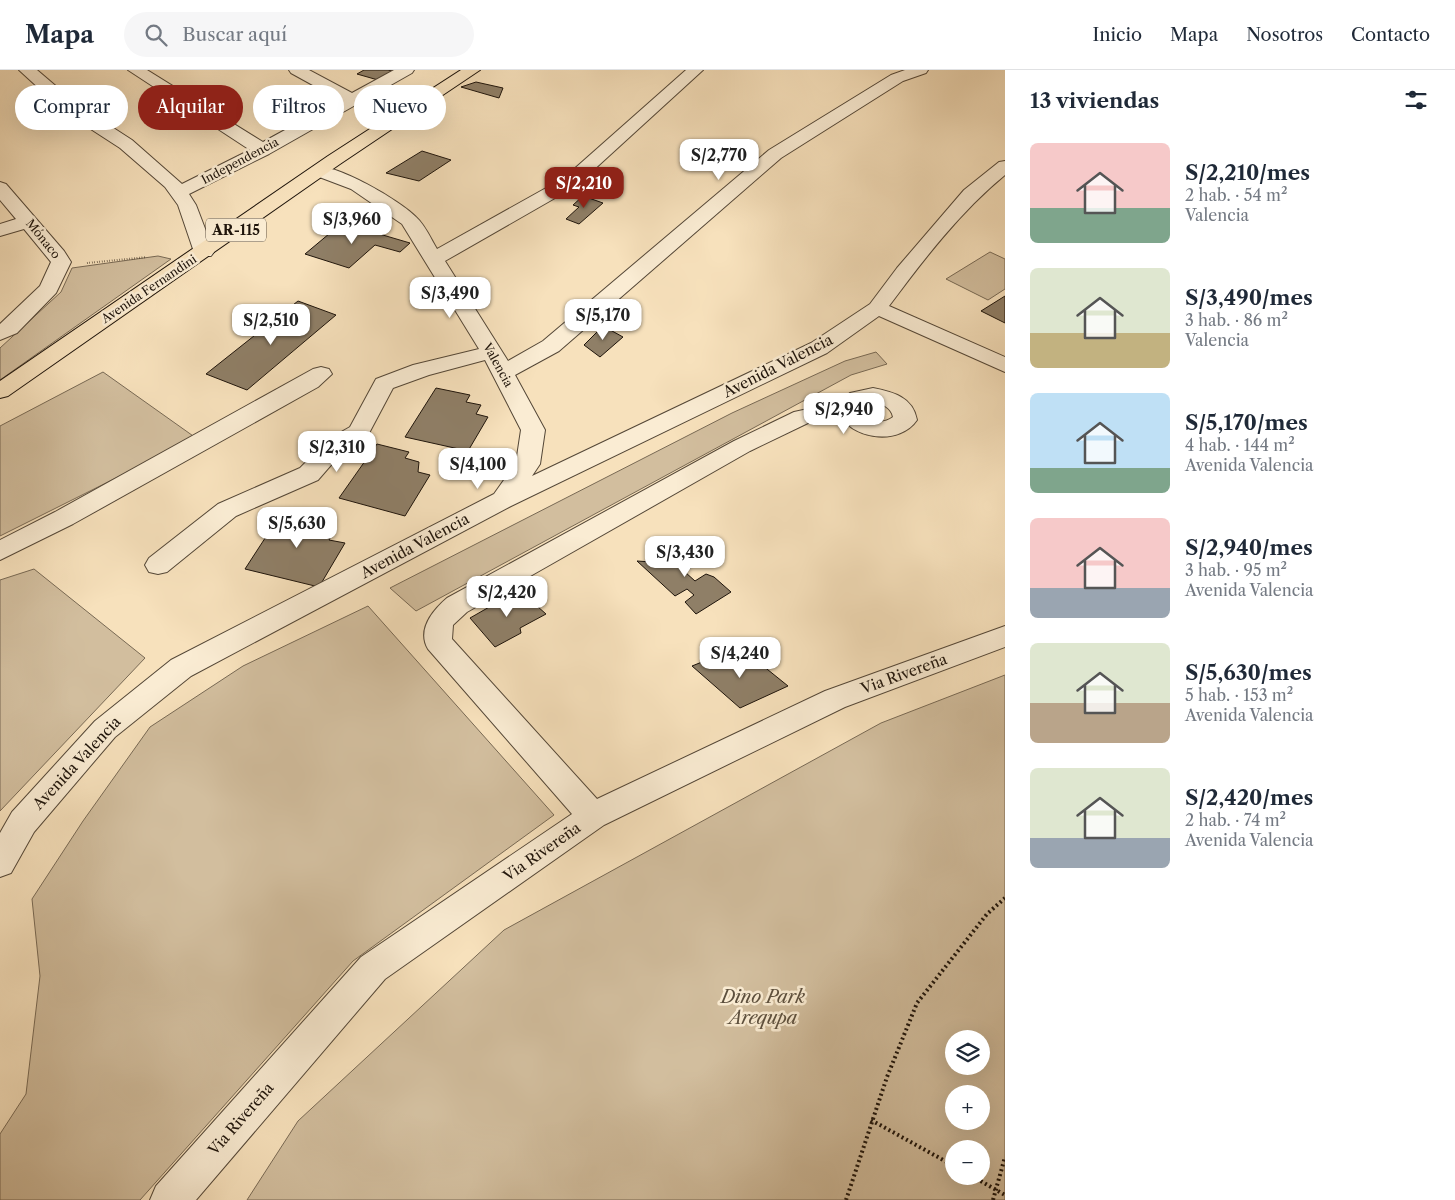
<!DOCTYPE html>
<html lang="es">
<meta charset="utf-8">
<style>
body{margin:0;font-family:"Libre Caslon Text",serif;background:#f6f6f7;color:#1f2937;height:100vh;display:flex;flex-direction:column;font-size:19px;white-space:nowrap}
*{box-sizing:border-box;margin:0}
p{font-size:16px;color:#747a83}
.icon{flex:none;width:28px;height:28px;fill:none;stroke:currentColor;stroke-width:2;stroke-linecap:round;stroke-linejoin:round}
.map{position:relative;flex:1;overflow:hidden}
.side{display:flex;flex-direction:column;background:#fff;width:450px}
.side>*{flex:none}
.hud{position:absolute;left:15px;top:15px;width:475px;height:45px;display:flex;gap:10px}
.buttons{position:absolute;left:945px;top:960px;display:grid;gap:10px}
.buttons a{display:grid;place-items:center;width:45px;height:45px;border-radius:50%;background:#fff;box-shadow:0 5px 20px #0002;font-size:25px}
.price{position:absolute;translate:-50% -42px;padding:0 11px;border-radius:10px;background:#fff;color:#222;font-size:16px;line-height:32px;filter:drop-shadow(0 1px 2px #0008)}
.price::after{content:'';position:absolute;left:50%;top:30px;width:15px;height:11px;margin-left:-8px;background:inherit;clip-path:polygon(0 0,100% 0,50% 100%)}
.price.current{background:#8f2418;color:#fff}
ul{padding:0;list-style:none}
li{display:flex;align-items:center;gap:15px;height:125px;padding:0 25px}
li span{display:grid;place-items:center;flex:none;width:140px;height:100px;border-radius:8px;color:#555}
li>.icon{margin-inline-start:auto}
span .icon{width:60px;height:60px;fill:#fffc;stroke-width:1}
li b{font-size:21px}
h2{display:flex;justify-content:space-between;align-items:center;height:60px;padding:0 25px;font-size:21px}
.pill{padding:0 18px;border-radius:22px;background:#fff;box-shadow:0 5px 20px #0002;font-size:18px;line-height:45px}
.pill.current{background:#8f2418;color:#fff}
header{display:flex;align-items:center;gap:30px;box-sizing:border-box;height:70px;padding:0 25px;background:#fff;border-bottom:1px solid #e0e1e3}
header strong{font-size:24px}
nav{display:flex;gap:28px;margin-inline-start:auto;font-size:18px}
.search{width:350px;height:45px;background:#f6f6f7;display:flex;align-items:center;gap:12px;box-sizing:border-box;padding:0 18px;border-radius:28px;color:#747a83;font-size:19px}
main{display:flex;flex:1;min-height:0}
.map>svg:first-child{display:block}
</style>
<header>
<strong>Mapa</strong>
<div class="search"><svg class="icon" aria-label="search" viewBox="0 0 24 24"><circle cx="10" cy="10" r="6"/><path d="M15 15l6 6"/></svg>Buscar aquí</div>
<nav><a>Inicio</a><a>Mapa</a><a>Nosotros</a><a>Contacto</a></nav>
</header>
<main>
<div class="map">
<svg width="1005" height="1130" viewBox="0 0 1005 1130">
<rect width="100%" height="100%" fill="#f7e1bc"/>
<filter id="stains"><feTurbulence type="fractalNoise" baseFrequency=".004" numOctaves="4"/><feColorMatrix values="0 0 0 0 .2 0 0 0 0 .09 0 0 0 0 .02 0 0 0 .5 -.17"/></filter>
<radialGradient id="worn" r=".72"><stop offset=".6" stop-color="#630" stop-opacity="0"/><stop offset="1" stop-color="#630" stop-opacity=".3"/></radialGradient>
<g fill="#d2be9e" stroke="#786954" fill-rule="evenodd">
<polygon points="990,182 1005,189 1005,219 988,230 946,209"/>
<polygon points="158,186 171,189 0,310 0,278 61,222 72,198"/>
<polygon points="876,282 887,294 851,305 416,541 390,518 732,343 845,291"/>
<polygon points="103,302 196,368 0,466 0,356"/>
<polygon points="34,499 145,588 0,741 0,510"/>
<polygon points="368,536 554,745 353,891 140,1130 0,1130 0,1064 26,1024 40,906 32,829 83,751 150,657 243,596"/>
<path d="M1005,605V1130H247L298,1051L504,860L881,653ZM954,969H981V996H954ZM954,1024H981V1051H954ZM954,1079H981V1106H954Z"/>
</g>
<g fill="#8f7f67" stroke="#1e140b">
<polygon points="364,0 388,0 392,1 378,10 357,4"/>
<polygon points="476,12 503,18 499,28 461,17"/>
<polygon points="422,81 451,90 419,111 386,103"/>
<polygon points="583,126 603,133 579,154 566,149 579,137 573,135"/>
<polygon points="342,153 410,173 400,182 375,175 349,198 305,184"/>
<polygon points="1005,226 1005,253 981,241"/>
<polygon points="298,231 336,245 247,320 206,304"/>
<polygon points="603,256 623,267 600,287 584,275"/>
<polygon points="436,318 470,325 466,332 481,335 476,344 488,347 468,381 405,367"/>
<polygon points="377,374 409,382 405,388 419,392 418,402 430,405 405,446 339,428"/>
<polygon points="284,439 330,449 324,459 334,461 329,470 345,473 319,517 245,499"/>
<polygon points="674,473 697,493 685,502 695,511 706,504 714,507 731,522 696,544 685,532 694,525 687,519 675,526 637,491 652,492 660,487 655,480"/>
<polygon points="519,520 546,544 520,558 521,563 495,577 470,548"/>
<polygon points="727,582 740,599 757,591 788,616 740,638 692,596"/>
</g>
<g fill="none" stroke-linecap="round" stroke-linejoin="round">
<g stroke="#544737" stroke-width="2">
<g id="minor">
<polygon points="19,0 37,0 78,35 132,70 182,114 250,80 128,0 147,0 263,72 340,30 291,3 289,0 309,0 352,23 394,0 414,0 412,3 269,84 189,124 196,135 214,182 211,186 197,186 194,182 178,135 165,117 120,78 66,43"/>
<path d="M686,0H703L576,116L445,191L508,291L543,271L769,80L891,5L905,0H928L926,3L903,11L781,88L559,281L515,305L545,360L540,394L532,406L811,273L870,234L897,198L964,120L999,92L1005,91V105C960,142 924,189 889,236L1005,287V302L879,246L827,283L511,436L191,606L115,667L34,762L11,803L0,807V763L12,742L95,651L171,590L494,424L516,393L521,360L485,290L429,305L393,318L367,367L345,379L318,410L236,446L167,502L158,504L149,502L145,495L149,488L218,434L300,398L329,369L350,357L376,309L413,295L479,279L402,154L351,119L314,105L311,101L314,97C334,92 401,131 416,147C425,155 431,169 437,179L564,108Z"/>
<polygon points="0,112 6,114 64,181 71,192 56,223 17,263 0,270 0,254 40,216 51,192 24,159 0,166 0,154 16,149 0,130"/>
<polygon points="321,297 329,299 332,304 318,317 73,454 0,490 0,470 55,442 313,299"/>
<path d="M873,318C893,322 913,327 917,350C900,375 856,370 841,347L808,353L750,381L467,542L453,555L452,569L597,729L825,621L1005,556V577L845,637L604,755L385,909L196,1130H150L156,1116L361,887L572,744L428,579C417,560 432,541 447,528L734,371L794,342L840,332L850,323ZM873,332C882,334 891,337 893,347C881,356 866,351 859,338L866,333Z"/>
</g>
</g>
<g stroke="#1e140b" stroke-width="2">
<polygon id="major" points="461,0 480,0 340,94 8,326 0,328 0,311 328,86"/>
</g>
<polyline stroke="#1e140b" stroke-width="2" stroke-dasharray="0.5 2" stroke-linecap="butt" points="87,193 146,187"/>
<g stroke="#1e140b" stroke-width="4" stroke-dasharray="2 3" stroke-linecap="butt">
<polyline points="871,1050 954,1096"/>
<polyline points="972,1106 1005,1125"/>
<polyline points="846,1130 887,1007 917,933 987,844 1005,828"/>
<polyline points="993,1130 1005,1087"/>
</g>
<use href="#minor" fill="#faecd3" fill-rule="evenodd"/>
<use href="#major" fill="#f7e1bc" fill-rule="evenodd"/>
</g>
<g text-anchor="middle" stroke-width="5" stroke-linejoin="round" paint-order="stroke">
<g font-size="12" fill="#1e140b" stroke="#faecd3">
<text transform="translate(240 91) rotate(-28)" y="4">Independencia</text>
<text transform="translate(43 169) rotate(51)" y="4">Mónaco</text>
<text transform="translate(149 219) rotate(-34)" y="4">Avenida Fernandini</text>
<text transform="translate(498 295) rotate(61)" y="4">Valencia</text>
</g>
<rect fill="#faecd3" stroke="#605547" stroke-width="1" x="206" y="148.5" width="60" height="23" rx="4"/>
<g font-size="14" font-weight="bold" fill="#1e140b">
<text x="236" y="165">AR-115</text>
</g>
<g font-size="15" fill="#1e140b" stroke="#faecd3">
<text transform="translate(778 296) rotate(-27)" y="5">Avenida Valencia</text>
<text transform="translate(415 476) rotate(-28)" y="5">Avenida Valencia</text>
<text transform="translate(904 604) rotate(-20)" y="5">Via Rivereña</text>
<text transform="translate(77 693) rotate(-47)" y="5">Avenida Valencia</text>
<text transform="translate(542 782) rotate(-35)" y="5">Via Rivereña</text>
<text transform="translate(241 1049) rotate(-49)" y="5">Via Rivereña</text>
</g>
<g font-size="18" font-style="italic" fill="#5d503e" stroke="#faecd3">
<text x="763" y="933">Dino Park<tspan x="763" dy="21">Arequpa</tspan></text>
</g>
</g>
<rect width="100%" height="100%" filter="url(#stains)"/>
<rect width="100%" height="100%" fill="url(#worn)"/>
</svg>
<div class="buttons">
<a><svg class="icon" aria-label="layers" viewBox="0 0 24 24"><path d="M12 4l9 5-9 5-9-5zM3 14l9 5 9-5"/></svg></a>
<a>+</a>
<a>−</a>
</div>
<b class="price" style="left:719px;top:111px">S/2,770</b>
<b class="price current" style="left:584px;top:139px">S/2,210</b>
<b class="price" style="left:352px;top:175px">S/3,960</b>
<b class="price" style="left:450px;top:249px">S/3,490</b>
<b class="price" style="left:603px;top:271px">S/5,170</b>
<b class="price" style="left:271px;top:276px">S/2,510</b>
<b class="price" style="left:844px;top:365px">S/2,940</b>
<b class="price" style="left:337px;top:403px">S/2,310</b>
<b class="price" style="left:478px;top:420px">S/4,100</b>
<b class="price" style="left:297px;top:479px">S/5,630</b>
<b class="price" style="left:685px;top:508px">S/3,430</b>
<b class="price" style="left:507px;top:548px">S/2,420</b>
<b class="price" style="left:740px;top:609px">S/4,240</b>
<div class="hud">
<a class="pill">Comprar</a>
<a class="pill current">Alquilar</a>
<a class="pill">Filtros</a>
<a class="pill">Nuevo</a>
</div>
</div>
<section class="side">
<h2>13 viviendas<svg class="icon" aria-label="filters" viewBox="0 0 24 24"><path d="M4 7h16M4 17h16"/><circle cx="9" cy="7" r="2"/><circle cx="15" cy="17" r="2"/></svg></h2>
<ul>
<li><span style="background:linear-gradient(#f6c9c9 65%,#7fa58c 0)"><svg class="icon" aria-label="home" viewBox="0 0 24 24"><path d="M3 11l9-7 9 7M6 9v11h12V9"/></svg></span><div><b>S/2,210/mes</b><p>2 hab. · 54 m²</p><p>Valencia</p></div></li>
<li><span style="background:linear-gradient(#dfe7d0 65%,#c2b280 0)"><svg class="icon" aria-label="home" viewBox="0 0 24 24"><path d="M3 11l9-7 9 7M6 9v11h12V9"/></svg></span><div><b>S/3,490/mes</b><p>3 hab. · 86 m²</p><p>Valencia</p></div></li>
<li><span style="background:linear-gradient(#bfe0f5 75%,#7fa58c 0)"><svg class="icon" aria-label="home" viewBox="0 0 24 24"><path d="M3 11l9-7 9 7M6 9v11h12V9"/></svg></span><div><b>S/5,170/mes</b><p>4 hab. · 144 m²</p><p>Avenida Valencia</p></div></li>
<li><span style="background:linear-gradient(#f6c9c9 70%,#9aa5b1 0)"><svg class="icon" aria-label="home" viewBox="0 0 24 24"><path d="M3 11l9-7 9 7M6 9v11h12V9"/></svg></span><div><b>S/2,940/mes</b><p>3 hab. · 95 m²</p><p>Avenida Valencia</p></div></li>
<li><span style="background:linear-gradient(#dfe7d0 60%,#b9a48a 0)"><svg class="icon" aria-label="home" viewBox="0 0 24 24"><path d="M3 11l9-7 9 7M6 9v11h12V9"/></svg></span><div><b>S/5,630/mes</b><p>5 hab. · 153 m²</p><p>Avenida Valencia</p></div></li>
<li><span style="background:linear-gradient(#dfe7d0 70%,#9aa5b1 0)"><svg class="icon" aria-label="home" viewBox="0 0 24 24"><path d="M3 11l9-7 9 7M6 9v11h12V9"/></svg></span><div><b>S/2,420/mes</b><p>2 hab. · 74 m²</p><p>Avenida Valencia</p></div></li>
</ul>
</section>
</main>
